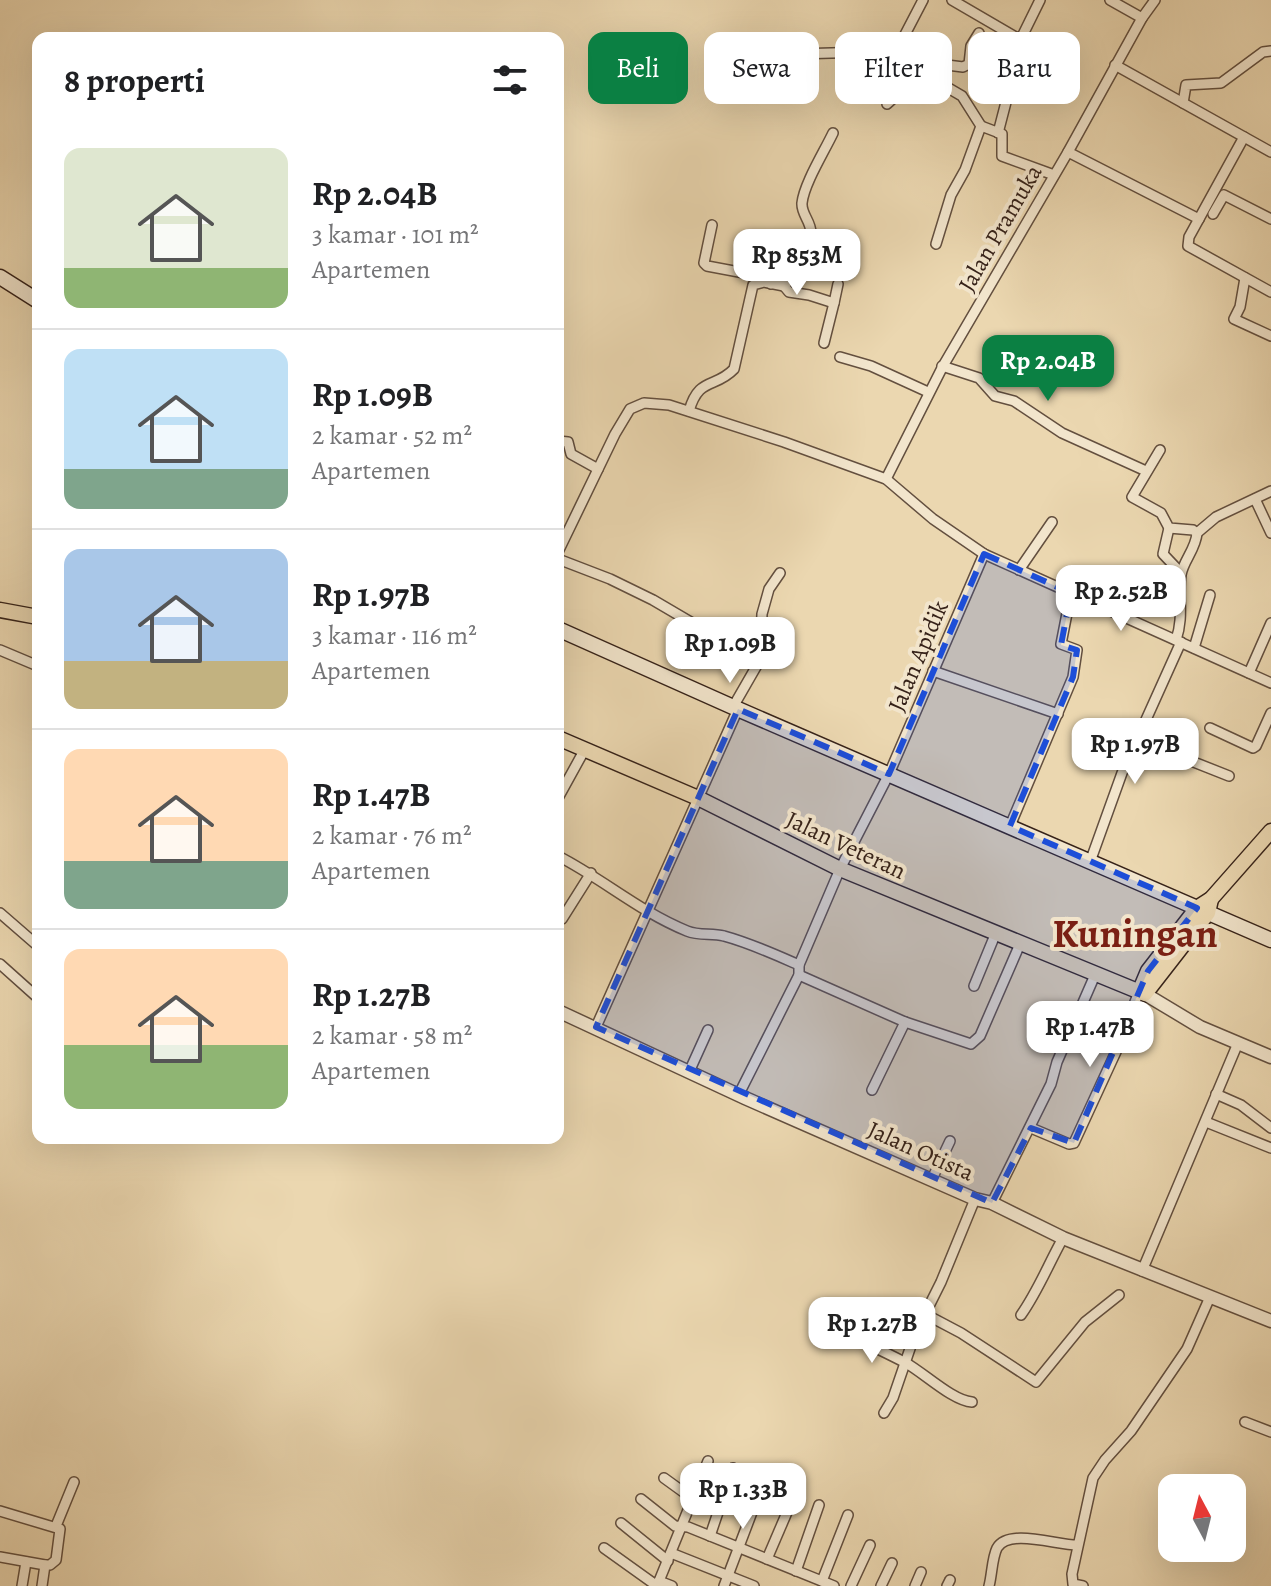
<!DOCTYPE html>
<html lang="id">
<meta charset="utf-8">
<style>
body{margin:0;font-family:Alegreya,serif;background:#f2f2f2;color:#202124;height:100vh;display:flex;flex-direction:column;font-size:30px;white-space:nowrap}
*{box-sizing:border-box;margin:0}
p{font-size:26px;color:#757577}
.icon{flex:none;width:44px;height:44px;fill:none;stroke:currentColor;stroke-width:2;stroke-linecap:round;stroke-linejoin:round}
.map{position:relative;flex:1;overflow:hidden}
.panel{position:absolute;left:32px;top:32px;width:532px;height:1112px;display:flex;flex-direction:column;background:#fff;border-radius:16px;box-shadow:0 8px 32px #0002}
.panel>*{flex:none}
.hud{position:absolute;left:588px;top:32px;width:562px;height:72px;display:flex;gap:16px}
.needle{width:52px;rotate:353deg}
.tools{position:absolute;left:1158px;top:1474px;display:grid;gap:16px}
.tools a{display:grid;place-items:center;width:88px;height:88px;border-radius:16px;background:#fff;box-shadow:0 8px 32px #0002;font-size:40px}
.price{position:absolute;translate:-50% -68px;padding:0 18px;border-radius:16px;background:#fff;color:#222;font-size:26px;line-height:52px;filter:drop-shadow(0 2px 4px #0008)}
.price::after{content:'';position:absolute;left:50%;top:48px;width:24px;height:18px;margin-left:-12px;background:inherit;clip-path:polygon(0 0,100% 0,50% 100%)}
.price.current{background:#0b8043;color:#fff}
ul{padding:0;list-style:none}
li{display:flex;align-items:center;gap:24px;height:200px;padding:0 32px}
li+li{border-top:2px solid #e0e0e0}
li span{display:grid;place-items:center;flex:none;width:224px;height:160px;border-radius:16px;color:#555}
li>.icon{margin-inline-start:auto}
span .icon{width:96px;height:96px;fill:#fffc;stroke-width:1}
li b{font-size:34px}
h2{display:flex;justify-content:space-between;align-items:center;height:96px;padding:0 32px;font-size:34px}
.tag{padding:0 28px;border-radius:16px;background:#fff;box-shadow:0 8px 32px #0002;font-size:28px;line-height:72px}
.tag.current{background:#0b8043;color:#fff}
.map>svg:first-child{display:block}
</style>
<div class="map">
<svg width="1271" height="1586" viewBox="0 0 1271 1586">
<rect width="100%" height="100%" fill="#ebd7b0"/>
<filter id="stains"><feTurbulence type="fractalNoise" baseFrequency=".0025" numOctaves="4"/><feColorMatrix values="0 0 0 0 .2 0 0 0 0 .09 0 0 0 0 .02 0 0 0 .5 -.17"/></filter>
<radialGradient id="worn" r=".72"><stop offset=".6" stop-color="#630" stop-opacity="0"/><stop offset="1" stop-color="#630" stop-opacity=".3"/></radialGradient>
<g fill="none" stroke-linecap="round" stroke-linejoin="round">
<g stroke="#634f3f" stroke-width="12">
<g id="minor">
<polyline points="952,0 1019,39"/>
<polyline points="1110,0 1142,18"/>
<path d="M797,54L866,52C873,57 876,67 882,75L898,78L909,84L932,80L938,82L962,96L981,126L965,170L951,195L936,244"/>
<polyline points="1115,65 1271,152"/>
<polyline points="874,66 898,48 923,0"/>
<polyline points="935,81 938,74 947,65 963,67 969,64 971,46 979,33"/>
<polyline points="1183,103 1186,85 1221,83 1263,52 1271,51"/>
<polyline points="887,104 909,84"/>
<polyline points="981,126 1002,134 1002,156 1054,175"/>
<polyline points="998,133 1012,79 1006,69 1040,0"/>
<polyline points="1244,137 1189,237 1188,246 1271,292"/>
<polyline points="1068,152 1199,219"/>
<polyline points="1213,214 1224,195 1271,219"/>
<polyline points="712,225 704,263 707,266 755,275"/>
<polyline points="755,277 761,247"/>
<polyline points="1245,278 1240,307 1234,319 1271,336"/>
<polyline points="771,284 778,249"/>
<polyline points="784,286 789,292 809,295 834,303 838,284"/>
<polyline points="824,343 834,303"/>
<polyline points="840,357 871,366 928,392"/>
<polyline points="942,366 979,378 995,396 1014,401 1062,433 1146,471"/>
<path d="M689,411C699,376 715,389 734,369L753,285L764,282L784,286L789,280L811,233C811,221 801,214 802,203C804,184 824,152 833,133"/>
<polyline points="558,441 568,442 571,454 598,469"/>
<path d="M1160,450L1132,497L1161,513L1169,528L1193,530L1197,533C1196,549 1183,561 1181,575C1178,598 1184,617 1176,640"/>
<polyline points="886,479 943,366 1068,152 1142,18 1155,0"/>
<polyline points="1255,499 1271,533"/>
<polyline points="1169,528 1163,554 1181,573"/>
<polyline points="1197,533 1216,517 1271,491"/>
<polyline points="558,552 615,434 630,409 644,403 669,405 784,442 886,479 933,519 984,554 1271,683"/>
<polyline points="558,559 610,579 653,600 699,627"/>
<polyline points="1019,570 1052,522"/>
<polyline points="1194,648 1210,595"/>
<polyline points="0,650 38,666"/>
<polyline points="933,671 1058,714"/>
<polyline points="1249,673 1271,623"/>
<polyline points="733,707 760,660 762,614 769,589 780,573"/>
<polyline points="1210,728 1253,748 1256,746 1271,713"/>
<polyline points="1138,740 1229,776"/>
<polyline points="558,798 585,749"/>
<polyline points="1010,826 1073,677 1077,650 1061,644 1071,593"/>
<path d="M558,856C603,879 640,912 687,931C699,936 711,933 724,936C750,943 774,954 799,965"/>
<polyline points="1090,862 1122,773 1181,642"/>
<polyline points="0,913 38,946"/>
<polyline points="562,919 591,873"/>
<polyline points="0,964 38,998"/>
<polyline points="799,975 905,1022 971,1044 980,1036 1020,944"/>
<polyline points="974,986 995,935"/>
<polyline points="596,1027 738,709"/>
<polyline points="689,1072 708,1030"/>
<polyline points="872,1090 905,1022"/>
<polyline points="739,1094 799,975 799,965 840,869 889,774 984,554"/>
<polyline points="1216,1094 1241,1105 1271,1128"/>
<polyline points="1206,1122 1271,1148"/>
<polyline points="1031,1128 1069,1144 1074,1143 1120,1043 1139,991"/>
<polyline points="932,1179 950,1141"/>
<polyline points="992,1203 1051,1084 1057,1062 1095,975"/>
<polyline points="1142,1271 1238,1043"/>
<polyline points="925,1314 961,1333 1036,1382 1085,1322 1119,1295"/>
<path d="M1021,1315C1038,1291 1048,1265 1063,1238"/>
<path d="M854,1337C871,1346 889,1354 906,1363C924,1373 953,1401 972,1402"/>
<polyline points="884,1413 893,1398 915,1334 941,1282 975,1199"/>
<polyline points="1245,1422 1271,1432"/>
<polyline points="664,1478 693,1499"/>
<polyline points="641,1499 675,1526 688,1527 834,1586"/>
<polyline points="0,1511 60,1529 56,1560 50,1565 45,1565"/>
<polyline points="621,1523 668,1561"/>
<polyline points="56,1526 74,1482"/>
<polyline points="710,1536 733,1468"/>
<polyline points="604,1548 657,1586 708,1461"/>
<polyline points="671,1553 754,1586"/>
<polyline points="0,1557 45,1565 42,1586"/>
<polyline points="767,1559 794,1496"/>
<polyline points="796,1571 819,1505"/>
<polyline points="659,1581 672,1586"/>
<polyline points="822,1581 848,1515"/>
<polyline points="22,1586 26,1562"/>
<polyline points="724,1586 765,1478"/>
<polyline points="851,1586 870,1545"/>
<polyline points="881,1586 892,1563"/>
<polyline points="915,1586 921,1572"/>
<polyline points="947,1586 950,1580"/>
<path d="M989,1586C992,1575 992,1558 997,1548C1009,1528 1056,1545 1077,1545"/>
<polyline points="1083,1586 1073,1584 1072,1574 1093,1478 1105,1460 1131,1431 1187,1349 1210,1297"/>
</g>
</g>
<g stroke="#634f3f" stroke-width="15">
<g id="tertiary">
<polyline points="1145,994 1200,1027 1271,1057"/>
<polyline points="558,1011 745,1098 975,1199 992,1203 1063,1238 1271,1321"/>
</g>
</g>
<g stroke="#362219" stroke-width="17">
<g id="secondary">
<polyline points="0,277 38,301"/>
<polyline points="558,629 733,707 1271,940"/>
</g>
</g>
<g stroke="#362219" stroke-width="17">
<g id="primary">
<polyline points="0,610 38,617"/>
<polyline points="558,738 698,798 840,869 1145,994 1208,913 1211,899"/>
<polyline points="1140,990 1148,971 1197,908 1211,899 1271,831"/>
</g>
</g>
<use href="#minor" stroke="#f2e5cc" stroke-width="9"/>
<use href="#tertiary" stroke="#f2e5cc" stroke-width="12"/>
<use href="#secondary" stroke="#f2e5cc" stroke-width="14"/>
<use href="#primary" stroke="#ebd7b0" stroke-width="14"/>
</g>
<path fill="#1d4ed8" fill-opacity="0.2" stroke="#1d4ed8" stroke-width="6" stroke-dasharray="16 10" stroke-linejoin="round" d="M984,554L1071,593L1061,645L1077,650L1073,677L1010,826L1197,908L1148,971L1074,1143L1031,1128L992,1203L596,1027L738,709L889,774Z"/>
<g text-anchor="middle" stroke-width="8" stroke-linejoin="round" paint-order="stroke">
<g font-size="24" fill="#362219" stroke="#f2e5cc">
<text transform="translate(1000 228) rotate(-60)" y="8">Jalan Pramuka</text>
<text transform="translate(918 656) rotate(-67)" y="8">Jalan Apidik</text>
<text transform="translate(846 845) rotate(25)" y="8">Jalan Veteran</text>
<text transform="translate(921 1151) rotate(24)" y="8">Jalan Otista</text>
</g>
<g font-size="40" font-weight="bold" fill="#7a1f14" stroke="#f2e5cc">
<text x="1135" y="947">Kuningan</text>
</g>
</g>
<rect width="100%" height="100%" filter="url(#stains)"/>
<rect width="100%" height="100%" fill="url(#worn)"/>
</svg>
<div class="tools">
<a><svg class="needle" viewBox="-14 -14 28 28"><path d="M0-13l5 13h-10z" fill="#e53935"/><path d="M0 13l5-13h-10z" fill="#757577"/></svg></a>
</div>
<b class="price" style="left:797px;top:297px">Rp 853M</b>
<b class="price current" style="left:1048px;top:403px">Rp 2.04B</b>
<b class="price" style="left:1121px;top:633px">Rp 2.52B</b>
<b class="price" style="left:730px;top:685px">Rp 1.09B</b>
<b class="price" style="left:1135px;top:786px">Rp 1.97B</b>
<b class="price" style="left:1090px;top:1069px">Rp 1.47B</b>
<b class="price" style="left:872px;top:1365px">Rp 1.27B</b>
<b class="price" style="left:743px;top:1531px">Rp 1.33B</b>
<div class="hud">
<a class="tag current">Beli</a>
<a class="tag">Sewa</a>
<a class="tag">Filter</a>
<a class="tag">Baru</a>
</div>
<section class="panel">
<h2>8 properti<svg class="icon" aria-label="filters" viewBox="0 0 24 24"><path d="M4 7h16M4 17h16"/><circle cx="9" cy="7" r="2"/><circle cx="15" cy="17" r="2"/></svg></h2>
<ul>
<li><span style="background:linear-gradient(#dfe7d0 75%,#8fb573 0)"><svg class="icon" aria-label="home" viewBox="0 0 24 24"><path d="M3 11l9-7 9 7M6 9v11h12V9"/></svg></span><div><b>Rp 2.04B</b><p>3 kamar · 101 m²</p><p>Apartemen</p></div></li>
<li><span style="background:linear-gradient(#bfe0f5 75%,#7fa58c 0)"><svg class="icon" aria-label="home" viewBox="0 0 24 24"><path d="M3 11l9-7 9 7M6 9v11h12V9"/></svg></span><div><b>Rp 1.09B</b><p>2 kamar · 52 m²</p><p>Apartemen</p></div></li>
<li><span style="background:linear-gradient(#a9c7e8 70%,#c2b280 0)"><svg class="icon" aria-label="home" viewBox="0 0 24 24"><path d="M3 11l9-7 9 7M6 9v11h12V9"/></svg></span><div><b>Rp 1.97B</b><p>3 kamar · 116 m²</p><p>Apartemen</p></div></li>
<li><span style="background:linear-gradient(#ffd9b3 70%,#7fa58c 0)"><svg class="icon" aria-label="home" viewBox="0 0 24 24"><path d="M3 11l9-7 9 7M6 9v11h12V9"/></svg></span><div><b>Rp 1.47B</b><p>2 kamar · 76 m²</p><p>Apartemen</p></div></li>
<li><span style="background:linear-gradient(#ffd9b3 60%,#8fb573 0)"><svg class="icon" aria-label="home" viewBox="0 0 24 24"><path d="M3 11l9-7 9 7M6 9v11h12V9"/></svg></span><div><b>Rp 1.27B</b><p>2 kamar · 58 m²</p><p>Apartemen</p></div></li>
</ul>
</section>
</div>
